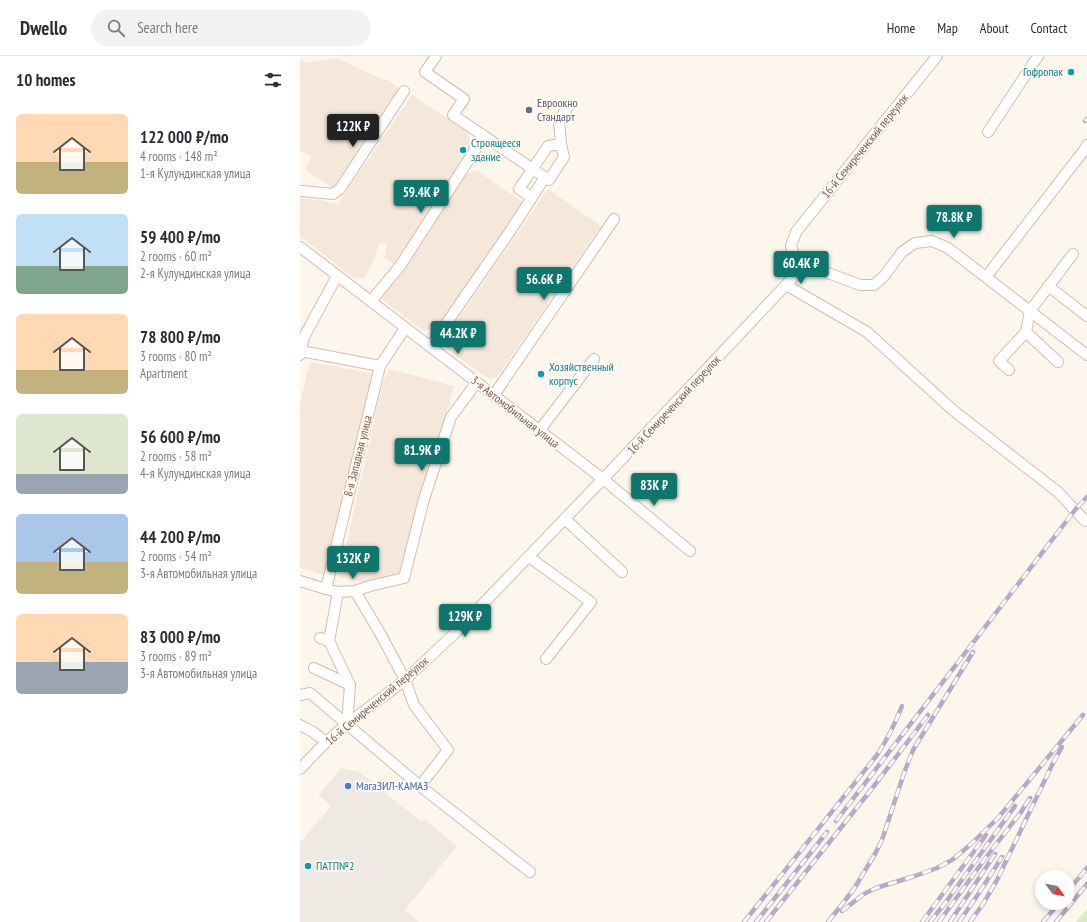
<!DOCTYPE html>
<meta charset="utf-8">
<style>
body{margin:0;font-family:"PT Sans Narrow",sans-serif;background:#f2f2f3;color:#2b2b33;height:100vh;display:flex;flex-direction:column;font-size:15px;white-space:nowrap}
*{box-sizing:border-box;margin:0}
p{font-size:13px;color:#7c7c81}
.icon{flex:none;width:22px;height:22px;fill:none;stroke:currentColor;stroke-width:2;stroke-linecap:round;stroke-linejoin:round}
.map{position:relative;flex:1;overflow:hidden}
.drawer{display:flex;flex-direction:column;background:#fff;width:300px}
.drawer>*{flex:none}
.needle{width:26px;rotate:123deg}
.tools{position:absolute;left:735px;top:814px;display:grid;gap:8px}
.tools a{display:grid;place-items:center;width:40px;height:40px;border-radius:50%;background:#fff;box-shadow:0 2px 6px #0003;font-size:20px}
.price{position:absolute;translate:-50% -34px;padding:0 9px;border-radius:4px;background:#0f766e;color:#fff;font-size:13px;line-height:26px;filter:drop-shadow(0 1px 2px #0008)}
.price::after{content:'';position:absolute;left:50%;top:24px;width:12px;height:9px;margin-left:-6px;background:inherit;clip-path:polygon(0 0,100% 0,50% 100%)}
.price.selected{background:#222;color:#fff}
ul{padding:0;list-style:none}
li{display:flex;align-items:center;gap:12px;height:100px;padding:0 16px}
li span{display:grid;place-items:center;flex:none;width:112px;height:80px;border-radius:6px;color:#555}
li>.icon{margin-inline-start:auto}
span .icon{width:48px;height:48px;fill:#fffc;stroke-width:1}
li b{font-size:17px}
h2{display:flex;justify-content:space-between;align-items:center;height:48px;padding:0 16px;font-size:17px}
header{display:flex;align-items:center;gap:24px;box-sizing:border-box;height:56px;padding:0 20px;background:#fff;border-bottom:1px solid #e1e1e2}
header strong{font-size:19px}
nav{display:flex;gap:22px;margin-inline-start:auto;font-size:14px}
.search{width:280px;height:36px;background:#f2f2f3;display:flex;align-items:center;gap:10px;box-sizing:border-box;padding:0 14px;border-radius:22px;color:#7c7c81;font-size:15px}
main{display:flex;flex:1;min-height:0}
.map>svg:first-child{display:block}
</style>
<header>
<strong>Dwello</strong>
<div class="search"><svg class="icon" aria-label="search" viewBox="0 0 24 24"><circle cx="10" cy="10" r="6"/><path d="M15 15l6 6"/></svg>Search here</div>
<nav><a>Home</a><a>Map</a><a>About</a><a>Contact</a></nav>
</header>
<main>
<section class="drawer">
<h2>10 homes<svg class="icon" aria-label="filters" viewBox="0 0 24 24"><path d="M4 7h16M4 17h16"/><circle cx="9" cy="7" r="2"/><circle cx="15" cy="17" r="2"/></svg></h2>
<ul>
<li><span style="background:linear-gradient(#ffd9b3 60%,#c2b280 0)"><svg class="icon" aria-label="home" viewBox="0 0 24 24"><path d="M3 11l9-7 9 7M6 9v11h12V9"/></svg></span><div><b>122 000 ₽/mo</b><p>4 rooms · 148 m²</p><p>1-я Кулундинская улица</p></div></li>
<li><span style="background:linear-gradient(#bfe0f5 65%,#7fa58c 0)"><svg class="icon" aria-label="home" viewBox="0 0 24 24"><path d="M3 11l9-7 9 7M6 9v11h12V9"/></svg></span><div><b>59 400 ₽/mo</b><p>2 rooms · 60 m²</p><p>2-я Кулундинская улица</p></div></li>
<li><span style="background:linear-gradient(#ffd9b3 70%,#c2b280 0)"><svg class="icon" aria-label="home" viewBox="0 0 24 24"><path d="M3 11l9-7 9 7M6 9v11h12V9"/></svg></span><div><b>78 800 ₽/mo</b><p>3 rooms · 80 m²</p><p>Apartment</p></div></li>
<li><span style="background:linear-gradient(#dfe7d0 75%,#9aa5b1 0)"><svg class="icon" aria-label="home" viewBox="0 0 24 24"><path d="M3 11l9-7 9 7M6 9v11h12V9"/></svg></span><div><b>56 600 ₽/mo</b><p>2 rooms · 58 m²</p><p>4-я Кулундинская улица</p></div></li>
<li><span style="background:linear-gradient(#a9c7e8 60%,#c2b280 0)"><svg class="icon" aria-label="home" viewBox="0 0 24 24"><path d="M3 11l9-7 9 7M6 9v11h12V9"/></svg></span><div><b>44 200 ₽/mo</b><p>2 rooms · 54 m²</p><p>3-я Автомобильная улица</p></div></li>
<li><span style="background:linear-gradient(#ffd9b3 60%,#9aa5b1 0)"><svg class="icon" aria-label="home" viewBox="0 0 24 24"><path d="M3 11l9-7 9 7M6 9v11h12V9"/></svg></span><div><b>83 000 ₽/mo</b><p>3 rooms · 89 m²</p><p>3-я Автомобильная улица</p></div></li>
</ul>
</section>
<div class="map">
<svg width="787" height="866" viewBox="0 0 787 866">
<rect width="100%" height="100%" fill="#fdf6ec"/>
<g fill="#f5e8da">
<polygon points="37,2 75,20 90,25 99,33 41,127 33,132 5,114 11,101 0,94 0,4 6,7"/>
<polygon points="112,39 167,75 172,90 132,151 97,210 84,202 87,188 79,187 74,203 65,221 55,223 0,180 0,142 21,144 38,148"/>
<polygon points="176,114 223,146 207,171 138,270 124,275 80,242 163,119"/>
<polygon points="248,133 301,170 197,321 189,323 145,291 143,285"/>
<polygon points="10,306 75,318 27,520 0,512 0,347"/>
<polygon points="89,313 154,330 102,519 70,527 39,521 83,326"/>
</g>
<polygon fill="#efe9e4" points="41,712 59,716 122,766 124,763 157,790 105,854 119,866 0,866 0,787 31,750 19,739"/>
<polygon fill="#d8ecc9" points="787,853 787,866 776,866"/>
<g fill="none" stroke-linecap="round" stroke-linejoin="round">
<g stroke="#d1beb0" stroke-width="12">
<g id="minor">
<polyline points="136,0 125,16 164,43 153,59 249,124 264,101 261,88 259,64 267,52"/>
<polyline points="688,76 738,0"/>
<polyline points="0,135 2,135 33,138 40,133 104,35"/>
<polyline points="231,141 219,133 248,90 261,88"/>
<polyline points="0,191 303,423 390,495"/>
<polyline points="500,214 520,214 560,229 574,229 584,220 602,196 615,187 632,185 648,192 787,299"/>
<polyline points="686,221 785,93 787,89"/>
<polyline points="486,229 567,276 654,355 758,436 785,465"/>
<polyline points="748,230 787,260"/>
<polyline points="71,245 100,210 184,80"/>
<polyline points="726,276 730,255 773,198"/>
<polyline points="130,291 211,174 245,121"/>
<polyline points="1,295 80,310"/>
<polyline points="0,299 4,281 37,220"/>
<polyline points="709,314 699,305 726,276 758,306"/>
<polyline points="194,339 314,163"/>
<polyline points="239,375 294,303"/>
<polyline points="265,463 322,516"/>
<polyline points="229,501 291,546 246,603"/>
<polyline points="0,525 26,533 38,536 55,535 70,530 104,522 124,443 151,361 177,326"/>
<polyline points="26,533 80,310 105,272"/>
<polyline points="55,535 80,577 105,624 114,649 148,694 120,730"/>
<polyline points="20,582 29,585 50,629 47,668"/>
<polyline points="29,585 38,536"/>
<polyline points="14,612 50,629"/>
<polyline points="0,639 10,637 120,730 230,816"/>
<polyline points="0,669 13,676 26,686"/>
<polyline points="0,713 26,686 47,668 105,624 154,578 303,423 500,214 491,190 496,176 637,0"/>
</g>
</g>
<use href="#minor" stroke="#fff" stroke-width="10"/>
<g stroke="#b9a8c9" stroke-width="4.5">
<g id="rail">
<polyline points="785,65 787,63"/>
<polyline points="536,765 775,454 787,441"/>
<polyline points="768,835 787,812"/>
<polyline points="542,855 564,838 576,832 615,820 637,812 652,804 670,789 698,762 783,659"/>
<path d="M444,866L577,699C587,684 595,668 602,650"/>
<polyline points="456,866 527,776"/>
<polyline points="466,866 574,730 628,659"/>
<polyline points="528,866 554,833 575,798 582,784 604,717 613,694 673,596"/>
<polyline points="622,866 686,779"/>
<polyline points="630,866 646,846 715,750"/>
<polyline points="639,866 684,804 721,756 730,742"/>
<polyline points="650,866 695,798"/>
<polyline points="659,866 679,837 702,801"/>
<polyline points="670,866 683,848 697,824 753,707 762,691"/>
<polyline points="743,866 759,847"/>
<polyline points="756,866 787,828"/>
</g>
</g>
<use href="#rail" stroke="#fffaf3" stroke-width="3" stroke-dasharray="9" stroke-linecap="butt"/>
</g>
<g fill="#0f9aa8" stroke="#fffaf3" stroke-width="1.5">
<circle cx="771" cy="16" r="4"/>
<circle cx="163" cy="94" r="4"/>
<circle cx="241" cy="318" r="4"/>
<circle cx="8" cy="810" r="4"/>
</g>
<circle fill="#5c6f8a" stroke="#fffaf3" stroke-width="1.5" cx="229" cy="54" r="4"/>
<circle fill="#3f7fe0" stroke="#fffaf3" stroke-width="1.5" cx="48" cy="730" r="4"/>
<g text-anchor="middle" stroke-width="3.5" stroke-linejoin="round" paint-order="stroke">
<g font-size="12" fill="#0d838f" stroke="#fffaf3" text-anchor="start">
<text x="763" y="20" text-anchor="end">Гофропак</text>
<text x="171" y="91">Строящееся<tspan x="171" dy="14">здание</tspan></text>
<text x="249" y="315">Хозяйственный<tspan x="249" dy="14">корпус</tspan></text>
<text x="16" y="814">ПАТП№2</text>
</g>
<g font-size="12" fill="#4e5e75" stroke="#fffaf3" text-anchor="start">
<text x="237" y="51">Евроокно<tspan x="237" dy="14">Стандарт</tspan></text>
</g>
<g font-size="12" fill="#7a5c4d" stroke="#fffaf3">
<text transform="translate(565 90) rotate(-51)" y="4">16-й Семиреченский переулок</text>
<text transform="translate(374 349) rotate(-47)" y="4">16-й Семиреченский переулок</text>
<text transform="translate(215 356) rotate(38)" y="4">3-я Автомобильная улица</text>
<text transform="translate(58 400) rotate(-76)" y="4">8-я Западная улица</text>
<text transform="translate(77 645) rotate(-40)" y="4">16-й Семиреченский переулок</text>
</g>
<g font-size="12" fill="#366cbe" stroke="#fffaf3" text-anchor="start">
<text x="56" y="734">МагаЗИЛ-КАМАЗ</text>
</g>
</g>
</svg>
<div class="tools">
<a><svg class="needle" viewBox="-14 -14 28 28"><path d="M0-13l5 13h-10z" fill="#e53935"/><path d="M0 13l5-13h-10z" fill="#7c7c81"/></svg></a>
</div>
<b class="price selected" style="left:53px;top:92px">122K ₽</b>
<b class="price" style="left:121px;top:158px">59.4K ₽</b>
<b class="price" style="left:654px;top:183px">78.8K ₽</b>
<b class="price" style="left:501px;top:229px">60.4K ₽</b>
<b class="price" style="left:244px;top:245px">56.6K ₽</b>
<b class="price" style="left:158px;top:299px">44.2K ₽</b>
<b class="price" style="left:122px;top:416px">81.9K ₽</b>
<b class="price" style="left:354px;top:451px">83K ₽</b>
<b class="price" style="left:53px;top:524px">132K ₽</b>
<b class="price" style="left:165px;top:582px">129K ₽</b>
</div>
</main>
